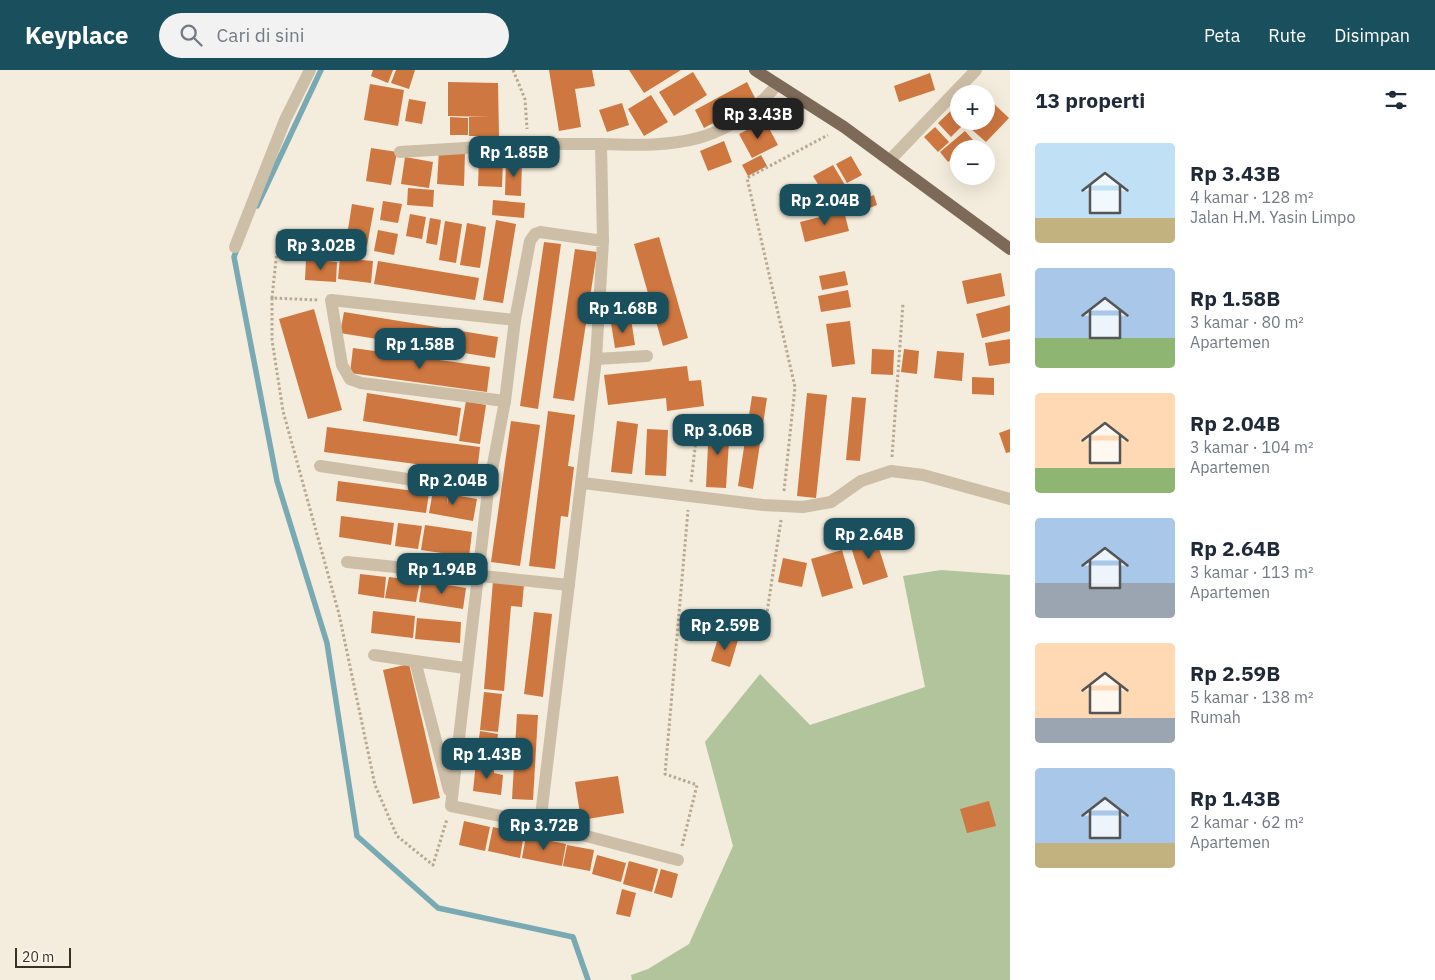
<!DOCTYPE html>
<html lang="id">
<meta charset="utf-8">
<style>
body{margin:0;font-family:"IBM Plex Sans",sans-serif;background:#f2f2f3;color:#1f2937;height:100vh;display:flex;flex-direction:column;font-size:19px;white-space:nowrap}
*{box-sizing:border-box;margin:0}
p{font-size:16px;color:#747a83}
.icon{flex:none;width:28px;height:28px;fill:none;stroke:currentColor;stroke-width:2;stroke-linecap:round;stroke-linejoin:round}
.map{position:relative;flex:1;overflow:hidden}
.drawer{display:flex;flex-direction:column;background:#fff;width:425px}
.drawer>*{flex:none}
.buttons{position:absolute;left:950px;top:15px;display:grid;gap:10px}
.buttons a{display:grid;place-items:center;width:45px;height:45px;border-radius:50%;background:#fff;box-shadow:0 5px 20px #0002;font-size:25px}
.scale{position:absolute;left:15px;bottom:12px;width:56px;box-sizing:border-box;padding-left:5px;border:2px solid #393028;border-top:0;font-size:14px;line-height:18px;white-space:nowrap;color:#393028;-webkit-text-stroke:4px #fbf5e9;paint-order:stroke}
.price{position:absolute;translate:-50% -42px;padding:0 11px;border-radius:10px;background:#1a505e;color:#fff;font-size:16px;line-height:32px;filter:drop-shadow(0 1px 2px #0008)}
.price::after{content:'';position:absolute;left:50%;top:30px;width:15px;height:11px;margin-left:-8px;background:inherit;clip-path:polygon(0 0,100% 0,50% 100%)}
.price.current{background:#222;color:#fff}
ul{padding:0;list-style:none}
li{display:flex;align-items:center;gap:15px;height:125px;padding:0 25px}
li span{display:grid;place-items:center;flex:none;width:140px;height:100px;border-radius:5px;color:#555}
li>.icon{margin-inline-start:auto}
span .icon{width:60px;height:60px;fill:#fffc;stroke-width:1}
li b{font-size:21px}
h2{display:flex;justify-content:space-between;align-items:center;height:60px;padding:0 25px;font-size:21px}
header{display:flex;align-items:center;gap:30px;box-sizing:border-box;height:70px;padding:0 25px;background:#1a505e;color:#fff}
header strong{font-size:24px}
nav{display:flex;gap:28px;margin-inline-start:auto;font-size:18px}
.search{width:350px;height:45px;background:#f2f2f3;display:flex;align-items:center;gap:12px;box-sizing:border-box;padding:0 18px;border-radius:28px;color:#747a83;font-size:19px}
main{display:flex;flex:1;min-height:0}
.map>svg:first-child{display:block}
</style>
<header>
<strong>Keyplace</strong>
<div class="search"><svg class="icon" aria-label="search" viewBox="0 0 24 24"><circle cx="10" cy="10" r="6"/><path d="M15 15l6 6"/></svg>Cari di sini</div>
<nav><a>Peta</a><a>Rute</a><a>Disimpan</a></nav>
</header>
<main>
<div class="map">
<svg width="1010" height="910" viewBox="0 0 1010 910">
<rect width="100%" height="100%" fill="#f4ecdc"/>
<polygon fill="#b1c49b" points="941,500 1010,505 1010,910 632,910 631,905 648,899 689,874 733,776 705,672 760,604 810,655 925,617 903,506"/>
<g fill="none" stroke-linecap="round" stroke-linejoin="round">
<g stroke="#79a9b3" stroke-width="5.5">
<polyline points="257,136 321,0"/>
<polyline points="238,176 234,187 277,411 327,573 357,766 438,838 573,867 588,910"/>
</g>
</g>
<g fill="#ce7740">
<polygon points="373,0 393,0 388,13 371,6"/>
<polygon points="396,0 415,0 409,19 391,13"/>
<polygon points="549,0 592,0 595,16 575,19 581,57 559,61"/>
<polygon points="629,0 681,0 644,23"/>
<polygon points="693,2 707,25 674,46 659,22"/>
<polygon points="930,3 935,20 899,32 894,16"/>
<polygon points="448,12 498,13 499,66 469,66 469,47 490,47 448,46"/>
<polygon points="747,12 756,30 704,58 695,40"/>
<polygon points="370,14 404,20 398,56 364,50"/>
<polygon points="651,25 668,52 644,66 628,39"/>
<polygon points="409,29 426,32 422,54 405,51"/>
<polygon points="622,33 629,55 607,62 599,40"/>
<polygon points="959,33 959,51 967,51 951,67 938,53"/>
<polygon points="993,33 1009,48 986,72 970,58 976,51 986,51 986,40"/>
<polygon points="450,47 468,48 468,65 450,65"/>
<polygon points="765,51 778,75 752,88 739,64"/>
<polygon points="935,57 949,72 938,82 924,67"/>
<polygon points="965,61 973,70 964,79 959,79 959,83 948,92 940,82"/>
<polygon points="724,71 732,92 708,101 700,81"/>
<polygon points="371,78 397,82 391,115 366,111"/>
<polygon points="439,80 465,82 464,116 437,114"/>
<polygon points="761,85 767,96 748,106 742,95"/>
<polygon points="851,86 862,105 847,113 836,94"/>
<polygon points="405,87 433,92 429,118 401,114"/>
<polygon points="479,88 503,89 502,117 478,116"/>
<polygon points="506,89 522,90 521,126 505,125"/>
<polygon points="833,95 845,115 825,126 813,106"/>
<polygon points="408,118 434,120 433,137 407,135"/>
<polygon points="848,121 852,131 834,139 830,128"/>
<polygon points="874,125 877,135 855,144 851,134"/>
<polygon points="493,130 525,133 524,148 492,145"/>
<polygon points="383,131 402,134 398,153 380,150"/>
<polygon points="352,134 374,138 367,176 346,172"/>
<polygon points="844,141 849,161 805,172 800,152"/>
<polygon points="410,144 426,147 422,169 406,166"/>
<polygon points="430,148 441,150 437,175 426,173"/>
<polygon points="496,150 516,154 503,233 483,230"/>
<polygon points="445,151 462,154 456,193 439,190"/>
<polygon points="467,153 486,157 480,198 460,195"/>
<polygon points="378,160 398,164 394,185 374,181"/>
<polygon points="659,167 688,268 663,276 634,174"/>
<polygon points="544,172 561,174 538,339 520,336"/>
<polygon points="575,179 597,182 574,331 553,328"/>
<polygon points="340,188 373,191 371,213 338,209"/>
<polygon points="306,189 337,192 336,212 305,210"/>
<polygon points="378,191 479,208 475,230 374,214"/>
<polygon points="845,201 848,215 822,220 819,206"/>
<polygon points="1001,203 1005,226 967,234 962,211"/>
<polygon points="848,220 851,237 821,242 818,226"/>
<polygon points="1010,235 1010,261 982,268 976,244"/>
<polygon points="314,239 342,340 308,349 279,249"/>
<polygon points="344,242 498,267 495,288 340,263"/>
<polygon points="631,249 635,275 615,278 611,253"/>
<polygon points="850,251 855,294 832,297 826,254"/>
<polygon points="1010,269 1010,293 989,296 985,273"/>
<polygon points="353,278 490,297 487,322 350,303"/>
<polygon points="872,279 894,280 893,305 871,304"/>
<polygon points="904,279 919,281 917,304 901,302"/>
<polygon points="937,281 964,283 962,311 934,308"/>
<polygon points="687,296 689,311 701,310 704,336 667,341 666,328 608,335 604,305"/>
<polygon points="972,307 994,308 994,325 972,324"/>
<polygon points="367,323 461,338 457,366 363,351"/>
<polygon points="807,323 827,325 816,428 797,426"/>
<polygon points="752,326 767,328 753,419 738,416"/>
<polygon points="852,327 866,328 860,391 846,390"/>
<polygon points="466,331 486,335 480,374 459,371"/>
<polygon points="548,341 575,345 568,396 574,397 568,447 561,446 555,499 529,496"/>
<polygon points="511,351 540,355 520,496 491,492"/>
<polygon points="617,351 638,354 632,404 611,402"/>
<polygon points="709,354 730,355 726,418 706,417"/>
<polygon points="327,357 480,377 477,402 324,382"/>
<polygon points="647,359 668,360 666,406 645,405"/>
<polygon points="1010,359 1010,382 1006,383 999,363"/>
<polygon points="338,411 429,423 426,443 336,431"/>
<polygon points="433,421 448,424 447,435 449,424 477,429 473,451 429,443"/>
<polygon points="341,446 394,453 391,475 339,467"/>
<polygon points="398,453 422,456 418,479 395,476"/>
<polygon points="425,455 472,462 469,487 421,480"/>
<polygon points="875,466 888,507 863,515 850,474"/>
<polygon points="842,480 853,518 822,527 811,489"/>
<polygon points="783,488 807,493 802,517 778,512"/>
<polygon points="360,504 386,507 384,528 358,524"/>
<polygon points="389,507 420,511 416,532 385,528"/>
<polygon points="422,511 466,518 463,539 419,532"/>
<polygon points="493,511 524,514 522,537 511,536 504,621 484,619"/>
<polygon points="373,541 415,546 413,568 371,563"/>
<polygon points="534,542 552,544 543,627 524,624"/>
<polygon points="417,548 461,552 460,573 415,569"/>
<polygon points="719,565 738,570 730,597 711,591"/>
<polygon points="409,594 440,728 413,734 383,600"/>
<polygon points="484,622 502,624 498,662 480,660"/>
<polygon points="517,644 538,645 533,730 512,729"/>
<polygon points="480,661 498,664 495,693 476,691"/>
<polygon points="476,692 494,695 494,703 503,705 501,725 473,721"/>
<polygon points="618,706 624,743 581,750 575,712"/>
<polygon points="989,731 996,756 967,763 960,739"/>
<polygon points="464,751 490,757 485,781 459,775"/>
<polygon points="493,757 524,764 520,788 488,781"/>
<polygon points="526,766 566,774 562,796 522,788"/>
<polygon points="567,775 594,780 590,801 563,796"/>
<polygon points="597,785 626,793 621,812 592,804"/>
<polygon points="629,791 658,799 652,822 623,814"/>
<polygon points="661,799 678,804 672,828 654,823"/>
<polygon points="622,819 636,823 630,847 616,844"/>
</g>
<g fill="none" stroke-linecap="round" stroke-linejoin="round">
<g stroke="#b9a891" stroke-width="3" stroke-dasharray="2.5 2.5" stroke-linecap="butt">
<polyline points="513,0 525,29 527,59"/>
<polyline points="279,161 272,228 318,230"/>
<polyline points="272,228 272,270 283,341 339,544 375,715 397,766 433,795 447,749"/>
<polyline points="892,387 903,233"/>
<polyline points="691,412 699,345"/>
<polyline points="784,421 795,317 747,108 828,65"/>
<polyline points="765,556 781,450"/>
<polyline points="682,776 697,715 665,704 688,440"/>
</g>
<g stroke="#cdbea7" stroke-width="12">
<polyline points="400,82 529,74 601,74"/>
<polyline points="890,90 976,0"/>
<polygon points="540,162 603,171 596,289 540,754 451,736 488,421 505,331 515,250 530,171 535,164"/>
<path d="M603,171L601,74C675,77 726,75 777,15"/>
<polyline points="235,177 285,50 310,0"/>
<polyline points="596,289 647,286"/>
<polyline points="505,331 361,313 350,309 342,295 331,230 515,250"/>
<polyline points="320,396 488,421"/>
<polyline points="583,413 763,435 803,437 831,432 861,411 891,401 923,405 1010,429"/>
<polyline points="347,492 569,515"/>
<polyline points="374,585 415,591"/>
<polyline points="449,720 415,591 465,598"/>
<polyline points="540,754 678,790"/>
</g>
<polyline stroke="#7c6958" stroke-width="12" points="755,0 844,57 1010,179"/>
</g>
</svg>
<div class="buttons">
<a>+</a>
<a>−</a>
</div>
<div class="scale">20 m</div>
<b class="price current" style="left:758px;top:70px">Rp 3.43B</b>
<b class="price" style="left:514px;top:108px">Rp 1.85B</b>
<b class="price" style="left:825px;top:156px">Rp 2.04B</b>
<b class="price" style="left:321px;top:201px">Rp 3.02B</b>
<b class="price" style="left:623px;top:264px">Rp 1.68B</b>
<b class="price" style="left:420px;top:300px">Rp 1.58B</b>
<b class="price" style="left:718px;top:386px">Rp 3.06B</b>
<b class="price" style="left:453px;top:436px">Rp 2.04B</b>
<b class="price" style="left:869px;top:490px">Rp 2.64B</b>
<b class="price" style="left:442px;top:525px">Rp 1.94B</b>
<b class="price" style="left:725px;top:581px">Rp 2.59B</b>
<b class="price" style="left:487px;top:710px">Rp 1.43B</b>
<b class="price" style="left:544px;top:781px">Rp 3.72B</b>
</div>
<section class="drawer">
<h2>13 properti<svg class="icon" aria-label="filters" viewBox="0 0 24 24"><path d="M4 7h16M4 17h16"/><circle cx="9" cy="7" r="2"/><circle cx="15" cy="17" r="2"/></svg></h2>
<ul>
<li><span style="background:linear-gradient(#bfe0f5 75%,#c2b280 0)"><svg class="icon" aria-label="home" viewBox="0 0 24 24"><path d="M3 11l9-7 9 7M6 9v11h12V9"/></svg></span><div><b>Rp 3.43B</b><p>4 kamar · 128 m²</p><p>Jalan H.M. Yasin Limpo</p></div></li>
<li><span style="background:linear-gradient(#a9c7e8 70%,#8fb573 0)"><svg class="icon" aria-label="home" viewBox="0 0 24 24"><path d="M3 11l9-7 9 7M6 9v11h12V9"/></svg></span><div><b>Rp 1.58B</b><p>3 kamar · 80 m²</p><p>Apartemen</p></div></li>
<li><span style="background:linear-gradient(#ffd9b3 75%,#8fb573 0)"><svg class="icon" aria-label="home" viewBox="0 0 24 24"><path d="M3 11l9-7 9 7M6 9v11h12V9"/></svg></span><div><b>Rp 2.04B</b><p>3 kamar · 104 m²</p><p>Apartemen</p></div></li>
<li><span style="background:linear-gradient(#a9c7e8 65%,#9aa5b1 0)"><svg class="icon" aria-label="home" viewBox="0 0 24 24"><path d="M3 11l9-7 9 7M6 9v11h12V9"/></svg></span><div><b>Rp 2.64B</b><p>3 kamar · 113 m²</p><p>Apartemen</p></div></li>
<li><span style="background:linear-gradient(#ffd9b3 75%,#9aa5b1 0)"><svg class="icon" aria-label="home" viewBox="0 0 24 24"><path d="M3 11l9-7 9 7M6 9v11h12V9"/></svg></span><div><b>Rp 2.59B</b><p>5 kamar · 138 m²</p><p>Rumah</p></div></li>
<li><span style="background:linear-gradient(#a9c7e8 75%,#c2b280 0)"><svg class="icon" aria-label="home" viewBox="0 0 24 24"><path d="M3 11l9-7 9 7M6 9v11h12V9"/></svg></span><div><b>Rp 1.43B</b><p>2 kamar · 62 m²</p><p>Apartemen</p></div></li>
</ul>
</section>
</main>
